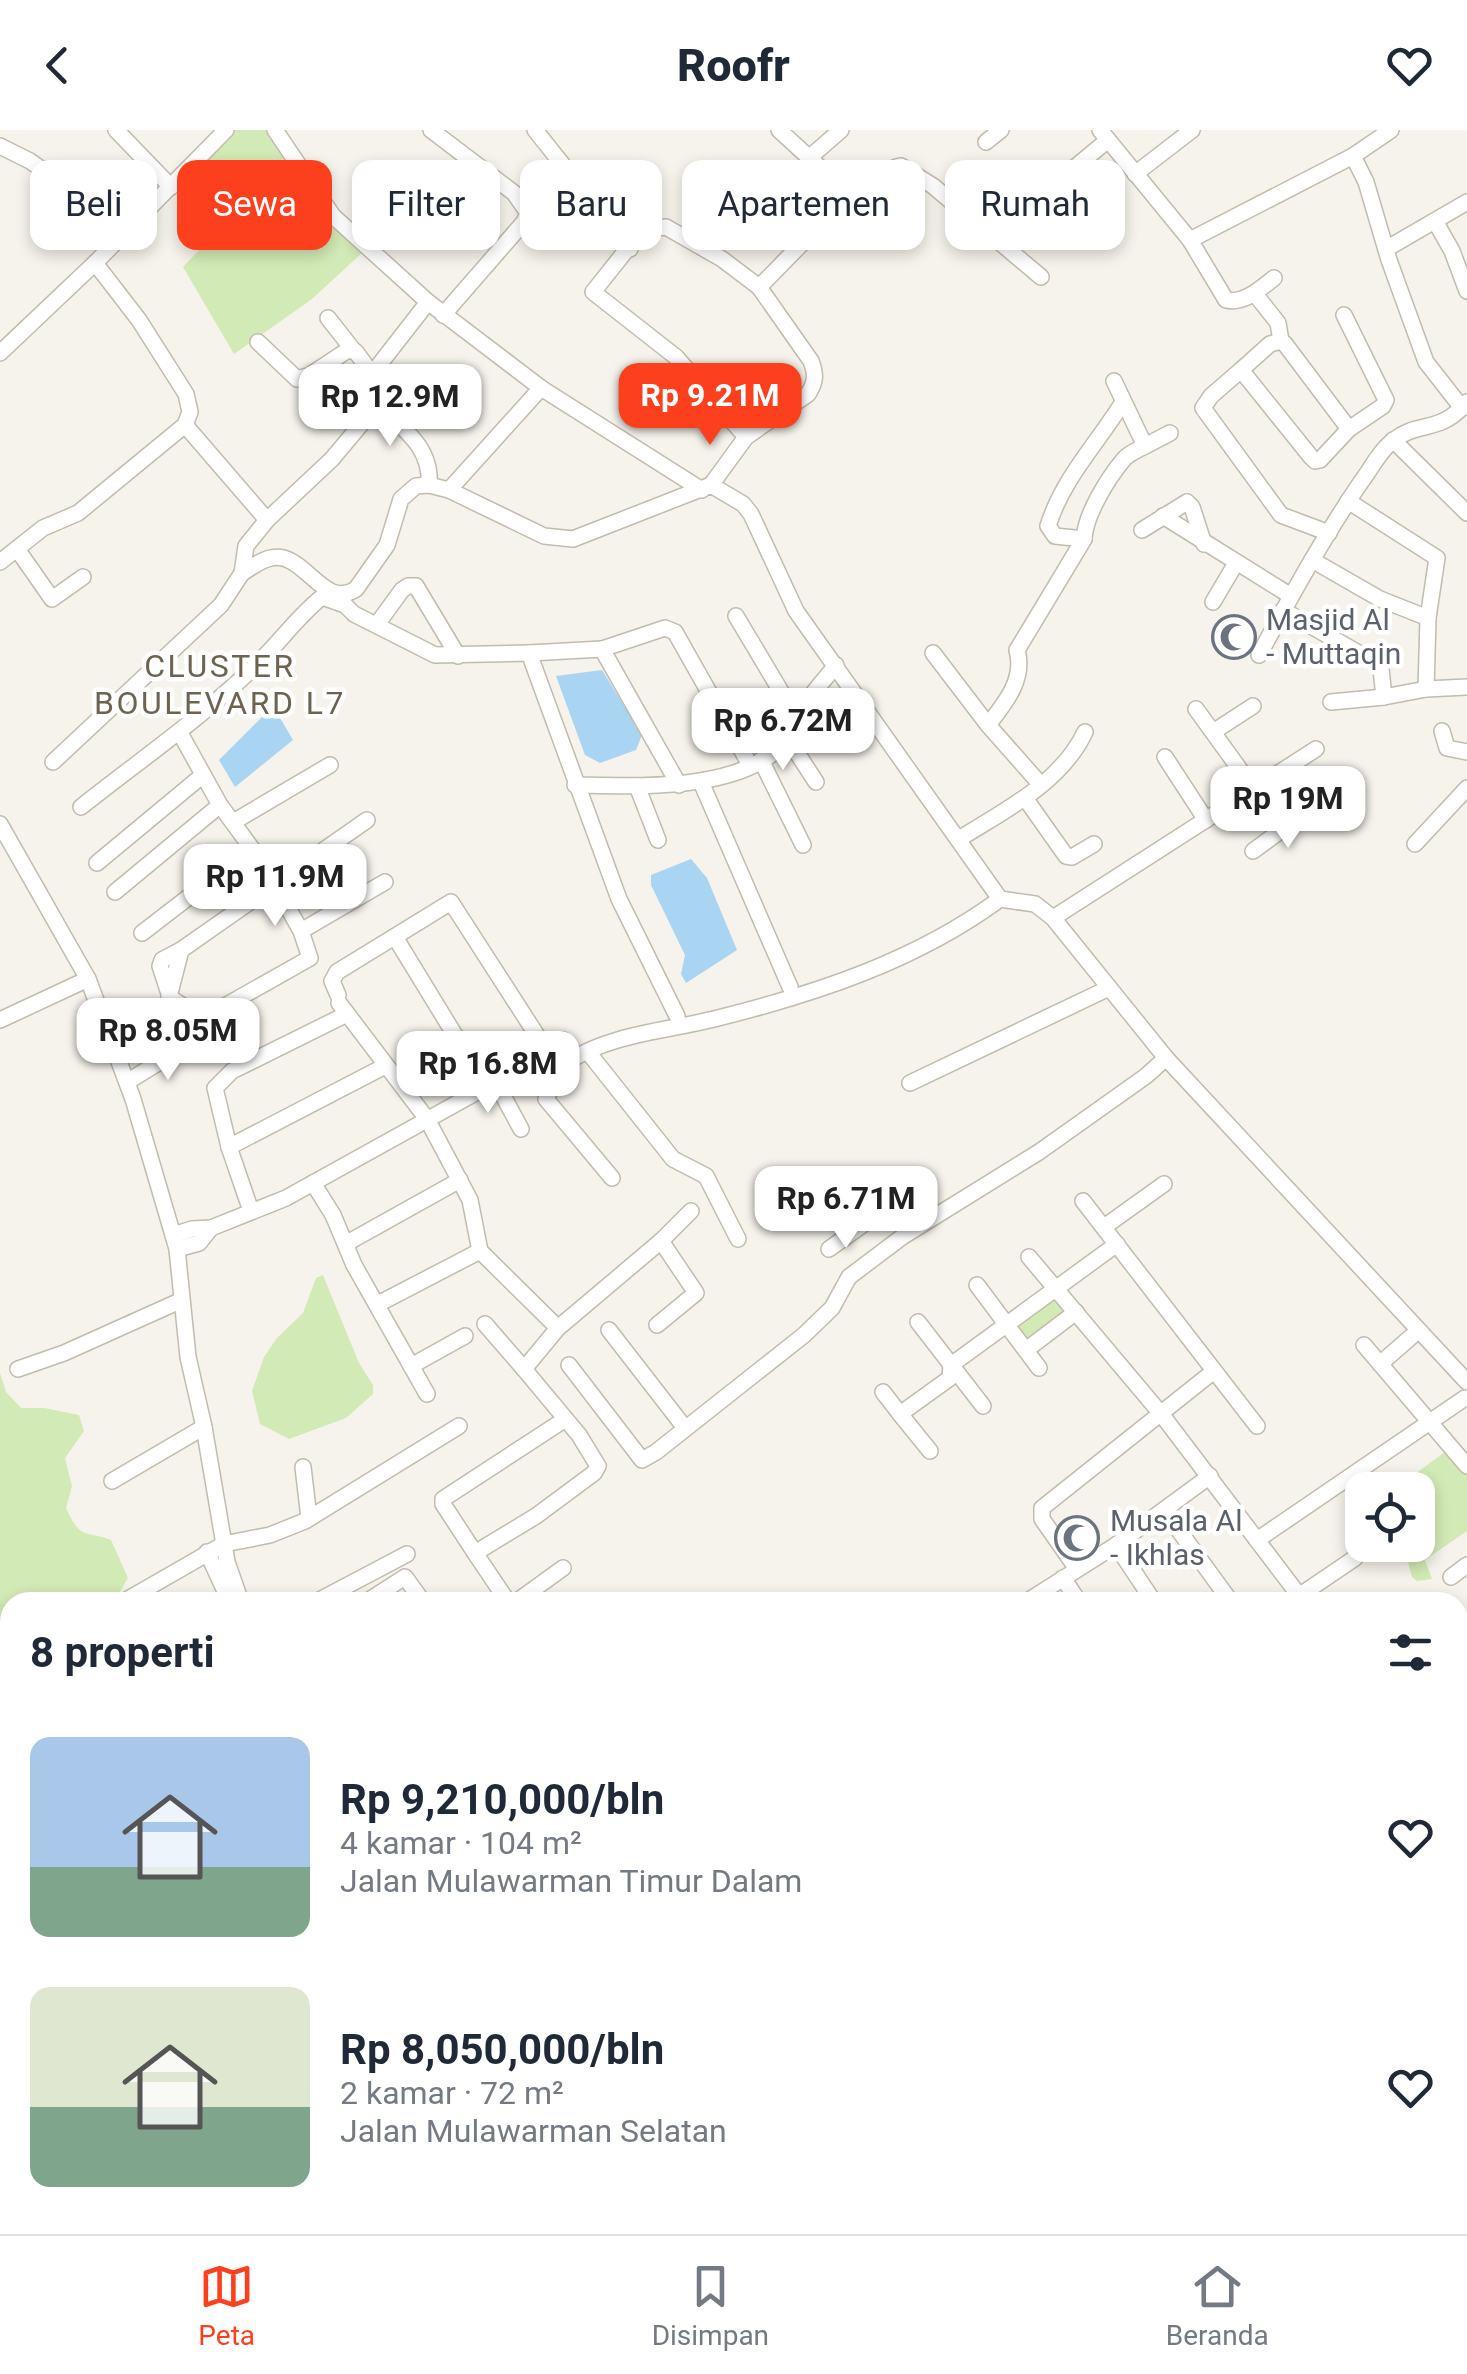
<!DOCTYPE html>
<html lang="id">
<meta charset="utf-8">
<style>
body{margin:0;font-family:Roboto,sans-serif;background:#f2f2f3;color:#1f2937;height:100vh;display:flex;flex-direction:column;font-size:38px;white-space:nowrap}
*{box-sizing:border-box;margin:0}
p{font-size:32px;color:#747a83}
.icon{flex:none;width:55px;height:55px;fill:none;stroke:currentColor;stroke-width:2;stroke-linecap:round;stroke-linejoin:round}
.map{position:relative;flex:1;overflow:hidden}
.details{position:absolute;left:0px;top:1462px;width:1468px;height:642px;display:flex;flex-direction:column;background:#fff;border-radius:30px 30px 0 0;box-shadow:0 5px 15px #0003}
.details>*{flex:none}
.guide{position:absolute;left:30px;top:30px;width:1408px;height:90px;display:flex;gap:20px}
.tools{position:absolute;left:1345px;top:1342px;display:grid;gap:20px}
.tools a{display:grid;place-items:center;width:90px;height:90px;border-radius:20px;background:#fff;box-shadow:0 5px 15px #0003;font-size:50px}
.price{position:absolute;translate:-50% -85px;padding:0 22px;border-radius:20px;background:#fff;color:#222;font-size:32px;line-height:65px;filter:drop-shadow(0 2px 5px #0008)}
.price::after{content:'';position:absolute;left:50%;top:60px;width:30px;height:22px;margin-left:-15px;background:inherit;clip-path:polygon(0 0,100% 0,50% 100%)}
.price.current{background:#fc3f1d;color:#fff}
ul{padding:0;list-style:none}
li{display:flex;align-items:center;gap:30px;height:250px;padding:0 30px}
li span{display:grid;place-items:center;flex:none;width:280px;height:200px;border-radius:20px;color:#555}
li>.icon{margin-inline-start:auto}
span .icon{width:120px;height:120px;fill:#fffc;stroke-width:1}
li b{font-size:42px}
h2{display:flex;justify-content:space-between;align-items:center;height:120px;padding:0 30px;font-size:42px}
.tag{padding:0 35px;border-radius:20px;background:#fff;box-shadow:0 5px 15px #0003;font-size:35px;line-height:90px}
.tag.current{background:#fc3f1d;color:#fff}
header{display:flex;justify-content:space-between;align-items:center;height:130px;padding:0 30px;background:#fff;font-size:45px;font-weight:800}
.menu{display:flex;justify-content:space-around;align-items:center;height:140px;border-top:2px solid #e0e1e3;background:#fff;font-size:28px;color:#747a83}
.menu a{display:grid;justify-items:center;gap:5px}
.menu .current{color:#fc3f1d}
.map>svg:first-child{display:block}
</style>
<header><svg class="icon" aria-label="back" viewBox="0 0 24 24"><path d="M15 5l-7 7 7 7"/></svg>Roofr<svg class="icon" aria-label="heart" viewBox="0 0 24 24"><path d="M12 20l-8-8c-3-5 5-10 8-4 3-6 11-1 8 4z"/></svg></header>
<div class="map">
<svg width="1467" height="2104" viewBox="0 0 1467 2104">
<rect width="100%" height="100%" fill="#f6f3ec"/>
<g fill="#d2eab5">
<polygon points="235,0 266,0 323,79 363,122 312,169 234,224 183,137 216,102 177,56"/>
<polygon points="323,1145 359,1233 373,1255 373,1264 346,1288 289,1309 260,1294 252,1261 264,1227 277,1208 303,1183 316,1148"/>
<polygon points="1054,1162 1067,1178 1026,1212 1013,1197"/>
<path d="M0,1243L6,1262L21,1278H44L79,1285L84,1301L65,1328L72,1356L66,1378C81,1411 85,1400 111,1410L128,1448L114,1472H10V1543L0,1549Z"/>
<polygon points="1449,1319 1467,1342 1467,1401 1425,1430 1432,1449 1417,1451 1412,1447 1405,1420 1399,1415 1418,1415 1418,1360 1393,1360"/>
<polygon points="10,1562 10,1681 0,1686 0,1567"/>
<polygon points="1467,1770 1467,2104 838,2104 843,2095 1458,2095 1458,1786"/>
<polygon points="0,2030 10,2035 10,2095 102,2095 106,2104 0,2104"/>
<polygon points="198,2095 367,2095 377,2104 208,2104"/>
</g>
<g fill="#a9d4f2">
<polygon points="602,540 642,605 636,620 600,633 585,625 556,546"/>
<polygon points="271,578 276,581 293,610 235,657 219,630"/>
<polygon points="691,729 707,748 737,820 686,853 681,844 685,825 651,755 651,745"/>
</g>
<g fill="none" stroke-linecap="round" stroke-linejoin="round">
<g stroke="#c2bbae" stroke-width="18">
<g id="minor">
<polyline points="116,0 171,57"/>
<polyline points="275,0 333,86 428,172 541,258 702,360"/>
<polyline points="431,0 514,63 528,83 524,92 443,185"/>
<polyline points="535,0 630,119"/>
<polyline points="779,0 852,67"/>
<path d="M1100,0L1190,110L1226,170C1244,174 1260,159 1274,148"/>
<polyline points="986,12 1001,0"/>
<polyline points="0,16 30,31 127,100"/>
<polyline points="1353,26 1366,52 1389,130 1426,232 1462,278"/>
<polyline points="810,27 841,0"/>
<polyline points="1048,39 1062,48 1108,10"/>
<polyline points="1135,44 1192,0"/>
<polyline points="1435,91 1452,121 1467,161"/>
<polyline points="1190,110 1353,26 1391,0"/>
<polyline points="1386,119 1467,72"/>
<polyline points="95,133 139,190 186,264 190,282 185,295"/>
<path d="M759,157C787,130 867,41 901,36L933,56L1041,147"/>
<polyline points="1255,164 1278,193 1281,211"/>
<polyline points="328,188 354,221"/>
<polyline points="258,212 297,249 310,245 348,220 356,222 372,244"/>
<polyline points="0,223 95,133 226,0"/>
<polyline points="1241,240 1270,214 1281,211 1285,214 1349,299"/>
<path d="M378,274C403,299 432,317 429,355"/>
<polyline points="185,295 267,390 332,329 378,274 379,267 372,244 428,172"/>
<polyline points="1393,310 1467,383"/>
<polyline points="1145,316 1170,303"/>
<path d="M711,355L746,307L808,264C816,252 816,244 811,231L759,157L722,129L666,97L656,98L636,108L593,162L676,227L746,307"/>
<polyline points="449,360 541,258"/>
<polyline points="1163,386 1291,466"/>
<polyline points="1142,400 1187,372 1192,377 1204,414"/>
<polyline points="1329,403 1281,385 1203,278 1211,266 1241,240 1311,327 1315,331 1320,330 1349,299 1383,276 1386,270 1344,185"/>
<path d="M1084,409C1085,385 1108,348 1124,329C1129,323 1138,320 1145,316L1114,251"/>
<polyline points="17,419 52,469 83,447"/>
<polyline points="1312,430 1380,469 1428,488 1437,428 1348,371"/>
<polyline points="0,432 43,398 78,383 185,295"/>
<path d="M242,443C251,438 260,430 271,428C304,420 323,481 356,459L387,415L401,369L416,356L429,355L449,360L544,406L573,409L711,355L743,374L751,384L796,481L1000,769"/>
<polyline points="1213,472 1236,433"/>
<polyline points="1283,480 1376,533 1381,539 1384,567 1426,559 1467,557"/>
<polyline points="736,486 798,590"/>
<polyline points="378,493 402,460 408,456 416,456 458,526"/>
<polyline points="602,519 665,498 675,502 750,635"/>
<polyline points="529,523 602,519 679,655"/>
<polyline points="933,523 988,595"/>
<path d="M1259,525C1291,466 1323,408 1361,352C1371,339 1380,320 1394,310C1419,290 1439,305 1467,272"/>
<polyline points="1426,559 1428,488"/>
<polyline points="1331,572 1384,567"/>
<polyline points="1196,579 1283,699 1340,662"/>
<polyline points="1442,601 1447,618 1467,622"/>
<polyline points="1213,602 1253,576"/>
<polyline points="788,609 816,652"/>
<polyline points="1165,627 1206,690"/>
<polyline points="761,630 803,715"/>
<polyline points="53,632 221,475 242,443 246,416 267,390"/>
<polyline points="701,652 790,857"/>
<path d="M575,655C637,656 748,663 789,607C797,596 800,583 807,572C815,559 827,547 836,535"/>
<path d="M1041,655L988,595C1006,572 1025,549 1017,520L1084,409L1055,406L1048,396C1063,348 1097,314 1123,272"/>
<polyline points="637,656 658,710"/>
<polyline points="1025,668 1066,726 1072,727 1094,714"/>
<path d="M81,677C140,630 203,587 257,534C280,512 297,487 322,467L345,475L354,484L435,525L529,523L619,769L677,886"/>
<polyline points="235,691 330,635"/>
<polyline points="0,694 88,849 133,969 177,1119 188,1227 204,1297 227,1432 241,1472"/>
<path d="M959,709C1005,680 1061,653 1085,602"/>
<polyline points="1415,714 1467,658"/>
<polyline points="1253,721 1283,699"/>
<polyline points="97,733 203,645"/>
<polyline points="115,762 220,675"/>
<polyline points="1053,788 1316,619"/>
<polyline points="301,801 385,752"/>
<polyline points="142,803 251,719"/>
<polyline points="395,807 486,956"/>
<polyline points="181,820 162,830 160,836 186,916"/>
<polyline points="338,865 332,851 337,842 451,772 547,921"/>
<polyline points="169,867 191,881 209,885 310,828 301,801 264,735 220,675 180,603"/>
<polyline points="169,867 181,820 367,690"/>
<polyline points="339,873 427,989 470,1070 480,1121 558,1198"/>
<polyline points="0,890 88,849"/>
<polyline points="588,922 673,1029 706,1046 738,1109"/>
<polyline points="495,951 521,999"/>
<polyline points="127,952 203,905 209,885"/>
<polyline points="910,953 1109,858"/>
<polyline points="229,1017 385,936"/>
<path d="M612,1048L546,969C552,957 558,938 569,931C612,904 666,901 714,889C815,864 916,831 1000,769L1035,774L1053,788L1166,928L1467,1252"/>
<polyline points="313,1053 333,1085 354,1135 427,1264"/>
<polyline points="1083,1071 1257,1296"/>
<polyline points="251,1081 229,1017 215,958 232,941 347,884"/>
<polyline points="1104,1097 1164,1054"/>
<polyline points="173,1105 192,1099 211,1098 286,1068 515,941 563,910"/>
<polyline points="661,1111 691,1081"/>
<polyline points="347,1113 460,1050"/>
<polyline points="177,1119 199,1113 211,1098"/>
<polyline points="829,1119 918,1055"/>
<polyline points="1029,1127 1162,1285 1304,1472"/>
<polyline points="977,1155 1039,1238"/>
<polyline points="378,1174 480,1121"/>
<polyline points="918,1192 983,1276"/>
<polyline points="485,1194 524,1239"/>
<polyline points="609,1200 685,1298"/>
<polyline points="1364,1215 1467,1336"/>
<polyline points="1026,1220 1076,1182"/>
<polyline points="1380,1234 1412,1206"/>
<polyline points="569,1235 642,1330 656,1322 804,1205 832,1178 849,1147 902,1107 1039,1022 1146,946 1166,928"/>
<polyline points="411,1236 465,1206"/>
<polyline points="18,1239 64,1223 182,1170"/>
<polyline points="883,1262 900,1284"/>
<polyline points="930,1321 900,1284 950,1248 951,1235 1117,1114"/>
<polyline points="303,1337 309,1388"/>
<polyline points="112,1351 204,1297"/>
<polyline points="1164,1380 1231,1472"/>
<polyline points="1257,1410 1465,1268"/>
<polyline points="1116,1415 1154,1472"/>
<polyline points="207,1422 230,1472"/>
<polyline points="475,1423 443,1374 443,1369 564,1290"/>
<polyline points="1077,1439 1042,1389 1042,1378 1214,1241"/>
<polyline points="1451,1447 1467,1435"/>
<polyline points="1063,1448 1079,1472"/>
<polyline points="1299,1466 1355,1428"/>
<polyline points="123,1472 224,1414 270,1405 305,1391 459,1296"/>
<polyline points="316,1472 407,1424"/>
<polyline points="366,1472 405,1447 423,1472"/>
<polyline points="508,1472 475,1423 536,1386 594,1343 598,1336 579,1305 524,1239 558,1198 661,1111 696,1163 657,1195"/>
<polyline points="516,1472 563,1438"/>
<polyline points="1026,1472 1116,1415 1210,1346"/>
<polyline points="0,1556 10,1548"/>
<polyline points="0,1604 10,1622"/>
<polyline points="0,1709 10,1703"/>
<polyline points="0,1877 10,1890"/>
<polyline points="85,2095 87,2104"/>
<polyline points="513,2095 520,2104"/>
<polyline points="546,2104 559,2095"/>
</g>
</g>
<use href="#minor" stroke="#fff" stroke-width="15"/>
</g>
<defs>
<g id="mosque-ring" transform="scale(2.25)"><circle r="9.5" fill="#fff" stroke="#6b7280" stroke-width="1.5"/><path d="M3.5-4.9A6 6 0 1 0 3.5 4.9A5 5 0 1 1 3.5-4.9Z" fill="#6b7280"/></g>
</defs>
<g fill-rule="evenodd">
<use href="#mosque-ring" x="1234" y="507"/>
<use href="#mosque-ring" x="1077" y="1408"/>
</g>
<g text-anchor="middle" stroke-width="9" stroke-linejoin="round" paint-order="stroke">
<g font-size="30" fill="#5b616d" stroke="#fff" text-anchor="start">
<text x="1266" y="500">Masjid Al<tspan x="1266" dy="34">- Muttaqin</tspan></text>
<text x="1110" y="1401">Musala Al<tspan x="1110" dy="34">- Ikhlas</tspan></text>
</g>
<g font-size="32" letter-spacing="2.5" fill="#6e6250" stroke="#fff">
<text x="220" y="547">CLUSTER<tspan x="220" dy="37">BOULEVARD L7</tspan></text>
</g>
</g>
</svg>
<div class="tools">
<a><svg class="icon" aria-label="locate" viewBox="0 0 24 24"><circle cx="12" cy="12" r="6"/><path d="M12 2v4M12 18v4M2 12h4M18 12h4"/></svg></a>
</div>
<b class="price current" style="left:710px;top:318px">Rp 9.21M</b>
<b class="price" style="left:390px;top:319px">Rp 12.9M</b>
<b class="price" style="left:783px;top:643px">Rp 6.72M</b>
<b class="price" style="left:1288px;top:721px">Rp 19M</b>
<b class="price" style="left:275px;top:799px">Rp 11.9M</b>
<b class="price" style="left:168px;top:953px">Rp 8.05M</b>
<b class="price" style="left:488px;top:986px">Rp 16.8M</b>
<b class="price" style="left:846px;top:1121px">Rp 6.71M</b>
<div class="guide">
<a class="tag">Beli</a>
<a class="tag current">Sewa</a>
<a class="tag">Filter</a>
<a class="tag">Baru</a>
<a class="tag">Apartemen</a>
<a class="tag">Rumah</a>
</div>
<section class="details">
<h2>8 properti<svg class="icon" aria-label="filters" viewBox="0 0 24 24"><path d="M4 7h16M4 17h16"/><circle cx="9" cy="7" r="2"/><circle cx="15" cy="17" r="2"/></svg></h2>
<ul>
<li><span style="background:linear-gradient(#a9c7e8 65%,#7fa58c 0)"><svg class="icon" aria-label="home" viewBox="0 0 24 24"><path d="M3 11l9-7 9 7M6 9v11h12V9"/></svg></span><div><b>Rp 9,210,000/bln</b><p>4 kamar · 104 m²</p><p>Jalan Mulawarman Timur Dalam</p></div><svg class="icon" aria-label="heart" viewBox="0 0 24 24"><path d="M12 20l-8-8c-3-5 5-10 8-4 3-6 11-1 8 4z"/></svg></li>
<li><span style="background:linear-gradient(#dfe7d0 60%,#7fa58c 0)"><svg class="icon" aria-label="home" viewBox="0 0 24 24"><path d="M3 11l9-7 9 7M6 9v11h12V9"/></svg></span><div><b>Rp 8,050,000/bln</b><p>2 kamar · 72 m²</p><p>Jalan Mulawarman Selatan</p></div><svg class="icon" aria-label="heart" viewBox="0 0 24 24"><path d="M12 20l-8-8c-3-5 5-10 8-4 3-6 11-1 8 4z"/></svg></li>
</ul>
</section>
</div>
<nav class="menu">
<a class="current"><svg class="icon" aria-label="map" viewBox="0 0 24 24"><path d="M3 6l6-2 6 2 6-2v14l-6 2-6-2-6 2zM9 4v14M15 6v14"/></svg>Peta</a>
<a><svg class="icon" aria-label="saved" viewBox="0 0 24 24"><path d="M7 4h10v16l-5-4-5 4z"/></svg>Disimpan</a>
<a><svg class="icon" aria-label="home" viewBox="0 0 24 24"><path d="M3 11l9-7 9 7M6 9v11h12V9"/></svg>Beranda</a>
</nav>
